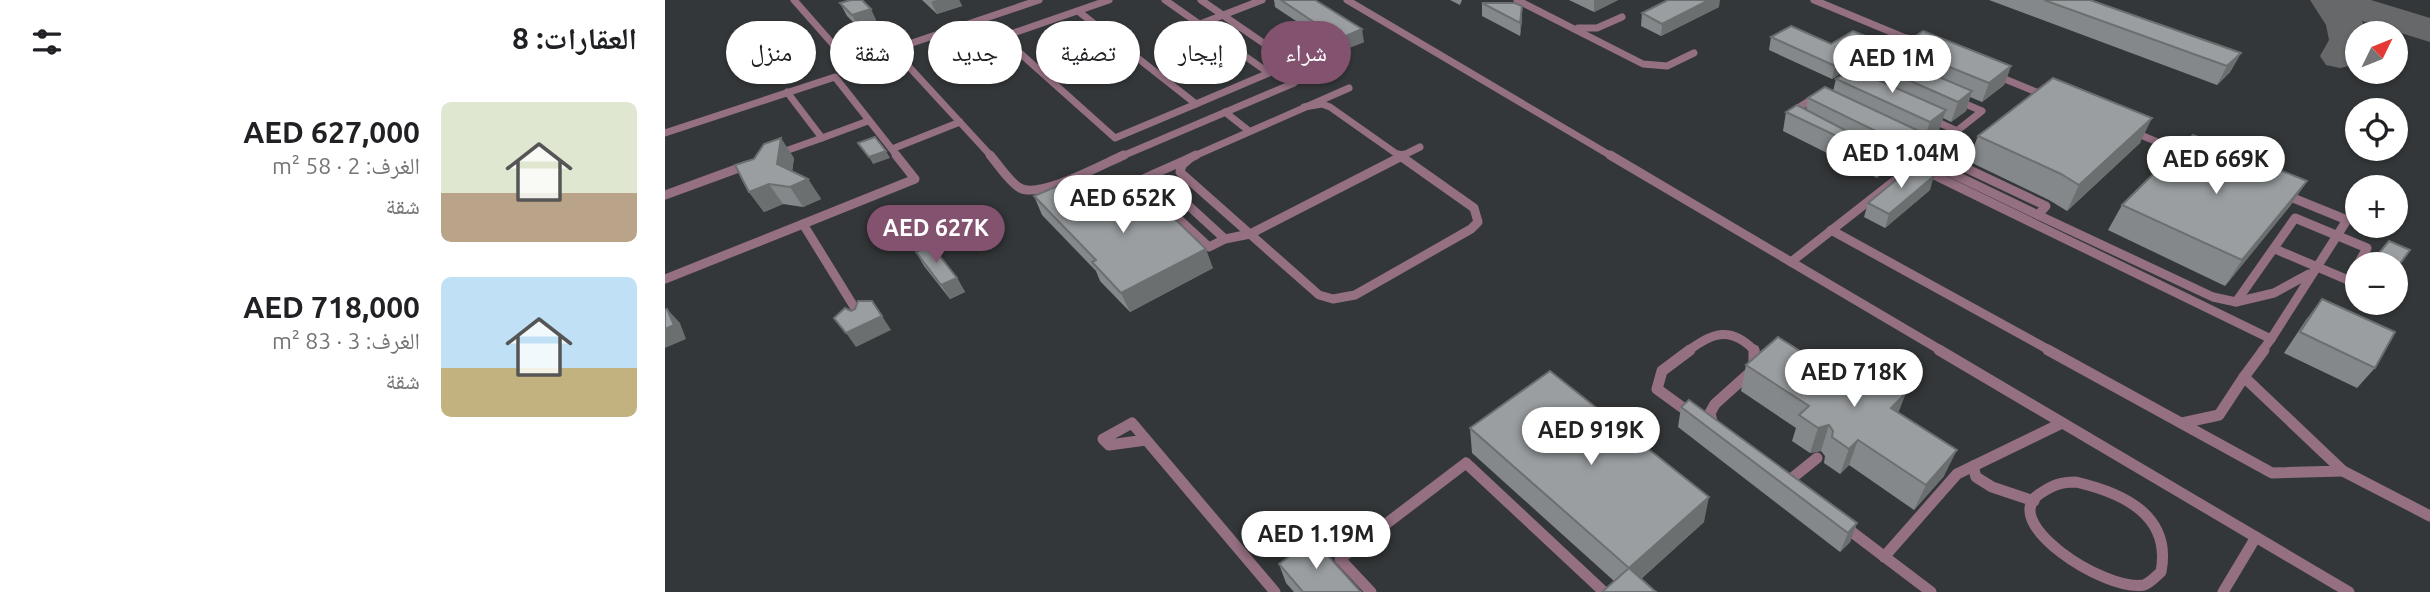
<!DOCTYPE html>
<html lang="ar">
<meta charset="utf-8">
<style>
body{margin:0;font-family:Ubuntu,"Noto Naskh Arabic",sans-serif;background:#f2f2f2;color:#202124;direction:rtl;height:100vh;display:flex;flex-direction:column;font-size:26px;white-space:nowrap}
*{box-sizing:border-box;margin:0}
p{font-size:23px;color:#757577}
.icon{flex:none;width:38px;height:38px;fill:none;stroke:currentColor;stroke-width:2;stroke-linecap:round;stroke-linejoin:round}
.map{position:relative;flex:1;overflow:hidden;direction:ltr}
.side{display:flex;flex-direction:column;background:#fff;width:665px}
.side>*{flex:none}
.top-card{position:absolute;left:21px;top:21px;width:665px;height:63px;direction:rtl;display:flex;gap:14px}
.needle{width:46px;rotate:47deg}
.buttons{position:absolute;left:1680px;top:21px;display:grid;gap:14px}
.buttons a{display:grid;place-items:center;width:63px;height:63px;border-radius:50%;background:#fff;box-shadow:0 2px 5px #0004;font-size:35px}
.price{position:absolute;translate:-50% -60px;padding:0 16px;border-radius:24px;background:#fff;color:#222;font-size:23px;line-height:46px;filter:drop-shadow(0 2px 4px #0008)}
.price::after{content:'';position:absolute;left:50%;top:42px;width:21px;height:16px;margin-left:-10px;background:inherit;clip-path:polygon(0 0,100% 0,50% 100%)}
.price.selected{background:#82526e;color:#fff}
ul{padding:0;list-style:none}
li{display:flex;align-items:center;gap:21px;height:175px;padding:0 28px}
li span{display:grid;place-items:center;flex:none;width:196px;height:140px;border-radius:10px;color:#555}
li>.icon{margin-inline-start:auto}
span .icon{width:84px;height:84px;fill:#fffc;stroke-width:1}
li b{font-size:30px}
h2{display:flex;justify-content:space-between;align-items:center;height:84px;padding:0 28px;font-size:30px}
.pill{padding:0 24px;border-radius:32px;background:#fff;box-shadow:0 2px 5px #0004;font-size:24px;line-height:63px}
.pill.selected{background:#82526e;color:#fff}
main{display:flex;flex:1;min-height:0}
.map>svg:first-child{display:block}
</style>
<main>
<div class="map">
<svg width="1765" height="592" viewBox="0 0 1765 592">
<rect width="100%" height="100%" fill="#343739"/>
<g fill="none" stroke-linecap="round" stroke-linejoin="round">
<polygon fill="#66686a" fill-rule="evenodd" points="1645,0 1706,0 1765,18 1765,42 1697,21 1702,33 1692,33 1692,60 1689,65 1675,68 1661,65 1655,56 1664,40 1661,25"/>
<g stroke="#957082" stroke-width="7">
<polyline points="129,0 173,50"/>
<polyline points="500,0 604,73 531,104"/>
<polyline points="682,0 948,157"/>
<polyline points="852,0 978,64 1002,66 1029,53"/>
<polyline points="1149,0 1255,44"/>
<polyline points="413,11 531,104 450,138 337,37 444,0"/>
<polyline points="535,24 597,0"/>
<polyline points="913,28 932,28 957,17"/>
<polyline points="1330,75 1381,96"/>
<polyline points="1182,77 1242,38"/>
<polyline points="122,92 157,138 203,121"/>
<polyline points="639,107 657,104 665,107 736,157"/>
<polyline points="560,112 584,131"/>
<polyline points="1129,116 1130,110 1150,97 1153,99"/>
<polyline points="1266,119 1292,131"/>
<polyline points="1466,131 1524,155"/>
<polyline points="0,133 170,77 233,157"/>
<polyline points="1240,140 1276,157"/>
<polyline points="227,149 295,122"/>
<polyline points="112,154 157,138"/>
<polyline points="327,157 235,57 235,50 247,43 374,0"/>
<polyline points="455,157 629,83 639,76 636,69 536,0"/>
<polyline points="527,157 684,88"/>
<polyline points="735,157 755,147"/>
<polyline points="1259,157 1317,111 1291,100"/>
</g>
<g stroke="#957082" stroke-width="9">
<path d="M325,155C333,164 344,182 355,188C375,199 438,164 459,155"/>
<polyline points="945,155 1277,351"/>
<polyline points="525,158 531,155"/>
<polyline points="1257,159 1373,215 1381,206 1273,155"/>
<polyline points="1208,161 1237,175 1262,155"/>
<polyline points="489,174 525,158 517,165 515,172 585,234 739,155"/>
<polyline points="0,195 82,165"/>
<polyline points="478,205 492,199 544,247 560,239 585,234 654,295 668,299 690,295 806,229 813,222 809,208 734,155"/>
<polyline points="1373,215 1548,297 1571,302 1630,218 1702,248 1693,264"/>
<polyline points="446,218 430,201 489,174 560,239"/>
<polyline points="138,224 250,179 231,155"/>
<polyline points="1166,230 1386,351"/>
<polyline points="1610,249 1683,280 1692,265"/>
<polyline points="1126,262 1237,175 1245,171 1265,173 1606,339 1682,220 1618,194"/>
<polyline points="0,279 138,224 196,318"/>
<polyline points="1571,302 1609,293 1644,274"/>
<path d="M1023,351C1048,332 1066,326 1090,351"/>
<polyline points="1597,351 1606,339"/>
</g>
<g stroke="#957082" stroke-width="11">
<polyline points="1274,350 1684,592"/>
<polyline points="1383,350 1607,473 1678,471 1579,377 1554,415 1517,423"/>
<polyline points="1579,377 1599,350"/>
<polyline points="1025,413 992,389 997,371 1025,350"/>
<polyline points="1048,426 1045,413 1050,404 1089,369 1089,350"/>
<polyline points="481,440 444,445 438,439 467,423 610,592"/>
<polyline points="1308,466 1311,477 1327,487 1369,501"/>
<polyline points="1678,471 1765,516"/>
<path d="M1411,482C1458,493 1507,515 1496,572C1491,576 1485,583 1479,585C1439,592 1330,520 1376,493C1388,485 1396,482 1411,482Z"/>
<polyline points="1121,483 1152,458"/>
<polyline points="1179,526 1266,592"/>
<polyline points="1219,557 1292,474 1397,423"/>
<polyline points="706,592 675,559 801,463 939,592"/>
<polyline points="1558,592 1591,537"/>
</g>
</g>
<g fill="#84888a">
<polygon points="257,0 294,0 297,6 272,14"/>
<polygon points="609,0 650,0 699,42 676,51 610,7"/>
<polygon points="785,0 797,0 795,5"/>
<polygon points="904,0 953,0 929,12"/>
<polygon points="1324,0 1425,0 1576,53 1565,72 1552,85"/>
<polygon points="175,3 212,22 194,28 182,16"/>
<polygon points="817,3 857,19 855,36 817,16"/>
<polygon points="1054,7 996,36 976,26 977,13"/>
<polygon points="1106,37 1166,44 1211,40 1208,52 1220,54 1223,42 1346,66 1339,85 1317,102 1305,97 1301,111 1286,122 1278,118 1274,130 1258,142 1252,138 1248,150 1231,164 1222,160 1218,173 1212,178 1118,131 1121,112 1141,110 1143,98 1168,91 1171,79 1193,71 1196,60 1167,79 1104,50"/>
<polygon points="1313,136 1475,143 1402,211 1384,200 1303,161"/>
<polygon points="129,158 127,172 143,179 156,199 138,207 118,204 99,212 84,192"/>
<polygon points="1642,181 1625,206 1560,286 1443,230 1457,205"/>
<polygon points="1265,190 1220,228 1199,217 1203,203"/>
<polygon points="369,196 431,213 548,268 465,312 435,281 431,271 377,215"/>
<polygon points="251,252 292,278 300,292 285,299 259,266"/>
<polygon points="1657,299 1710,368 1692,388 1619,353 1641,320"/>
<polygon points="1081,365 1233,413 1279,476 1249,510 1184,465 1175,474 1159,463 1160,456 1156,451 1145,453 1127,441 1131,428 1076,391"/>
<polygon points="1016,407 1192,523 1185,542 1175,552 1013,427"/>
<polygon points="805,428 1039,522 976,579 949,581 807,453"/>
<polygon points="614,564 696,592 629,592 621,583"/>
</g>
<g fill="#6c6f70">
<polygon points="271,0 294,0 297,6 272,14 266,2"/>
<polygon points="929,0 953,0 929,12"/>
<polygon points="1044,0 1055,0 1054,7 996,36 997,24"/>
<polygon points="857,6 857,19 855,36 855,23"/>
<polygon points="206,9 212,22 194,28 187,15"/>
<polygon points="697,29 699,42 676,51 674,39"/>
<polygon points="1211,40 1207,53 1167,79 1170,66"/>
<polygon points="1576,53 1565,72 1552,85 1562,66"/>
<polygon points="1346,66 1339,85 1317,102 1324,83"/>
<polygon points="1307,91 1301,111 1286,122 1293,102"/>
<polygon points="1281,110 1274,130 1258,142 1265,122"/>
<polygon points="1487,118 1475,143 1402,211 1414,185"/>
<polygon points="1254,131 1248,150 1231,164 1237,144"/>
<polygon points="116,138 129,158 125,184 112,164"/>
<polygon points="221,151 225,158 208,164 204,157"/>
<polygon points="1224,153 1218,173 1212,178 1218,158"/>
<polygon points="1269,176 1265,190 1220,228 1224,214"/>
<polygon points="143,179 156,199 138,207 125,187"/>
<polygon points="1642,181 1625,206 1560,286 1577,260"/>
<polygon points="104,184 118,204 99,212 84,192"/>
<polygon points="541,249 548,268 465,312 456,293"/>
<polygon points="292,278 300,292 285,299 276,285"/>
<polygon points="2,309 15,323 21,339 0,348 0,329"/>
<polygon points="217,316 226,330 191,347 181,333"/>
<polygon points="1241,393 1231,419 1226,408"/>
<polygon points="1164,425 1156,451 1145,453 1153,428"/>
<polygon points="1193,440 1184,465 1175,474 1184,449"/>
<polygon points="1292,450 1279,476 1249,510 1261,485"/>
<polygon points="1044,497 1039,522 961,592 964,568"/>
<polygon points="1192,523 1185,542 1175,552 1183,533"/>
</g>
<g fill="#9a9ea0" stroke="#6c6f70" stroke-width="2">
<polygon points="186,0 197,0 206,9 187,15 175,3"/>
<polygon points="616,0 650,0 697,29 674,39"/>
<polygon points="1003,0 1044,0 997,24 977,13"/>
<polygon points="1379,0 1425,0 1576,53 1562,66"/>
<polygon points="817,3 850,3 857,6 855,23"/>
<polygon points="1126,26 1166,44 1188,31 1211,40 1170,66 1106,37"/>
<polygon points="1258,31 1346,66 1324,83 1223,42 1226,41 1237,45"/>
<polygon points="1211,50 1307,91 1293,102 1196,59"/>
<polygon points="1188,69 1281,110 1265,122 1171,79"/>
<polygon points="1388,78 1487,118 1414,185 1396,174 1313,136"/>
<polygon points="1160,87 1254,131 1237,144 1143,98"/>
<polygon points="1132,105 1224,153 1218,158 1121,112"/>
<polygon points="1528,135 1642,181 1577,260 1457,205"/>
<polygon points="210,137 221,151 204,157 193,143"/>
<polygon points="116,138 112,164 143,179 125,187 104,184 84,192 70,165 89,159 99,144"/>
<polygon points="1248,166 1269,176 1224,214 1203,203"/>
<polygon points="402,182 431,213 480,190 541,249 456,293 427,262 431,260 369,196"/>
<polygon points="1724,241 1745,250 1731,269 1731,264 1705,264"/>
<polygon points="266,245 292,278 276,285 251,252"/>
<polygon points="1657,299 1730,332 1710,368 1635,332"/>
<polygon points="193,301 207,301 217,316 181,333 169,318 180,308 186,311 190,309"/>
<polygon points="2,309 9,325 0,329 0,310"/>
<polygon points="1113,337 1175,376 1190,361 1241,393 1226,408 1292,450 1261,485 1193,440 1184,449 1167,437 1168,431 1164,425 1153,428 1134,415 1144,406 1081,365"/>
<polygon points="885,371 1044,497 964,568 805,428"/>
<polygon points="1024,400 1192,523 1183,533 1016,407"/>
<polygon points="648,539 696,592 638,592 614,564"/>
<polygon points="964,568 991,592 937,592"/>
</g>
</svg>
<div class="buttons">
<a><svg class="needle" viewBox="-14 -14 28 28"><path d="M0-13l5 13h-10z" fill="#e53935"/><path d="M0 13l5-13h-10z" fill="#757577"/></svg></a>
<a><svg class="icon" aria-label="locate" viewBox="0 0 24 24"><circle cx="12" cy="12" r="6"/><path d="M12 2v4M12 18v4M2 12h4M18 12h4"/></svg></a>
<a>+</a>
<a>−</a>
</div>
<b class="price" style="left:1227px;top:95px">AED 1M</b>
<b class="price" style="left:1236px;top:190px">AED 1.04M</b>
<b class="price" style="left:1551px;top:196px">AED 669K</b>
<b class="price" style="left:458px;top:235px">AED 652K</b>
<b class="price selected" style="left:271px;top:265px">AED 627K</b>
<b class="price" style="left:1189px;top:409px">AED 718K</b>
<b class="price" style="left:926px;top:467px">AED 919K</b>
<b class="price" style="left:651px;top:571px">AED 1.19M</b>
<div class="top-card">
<a class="pill selected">شراء</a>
<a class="pill">إيجار</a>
<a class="pill">تصفية</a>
<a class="pill">جديد</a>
<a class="pill">شقة</a>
<a class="pill">منزل</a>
</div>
</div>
<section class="side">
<h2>العقارات: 8<svg class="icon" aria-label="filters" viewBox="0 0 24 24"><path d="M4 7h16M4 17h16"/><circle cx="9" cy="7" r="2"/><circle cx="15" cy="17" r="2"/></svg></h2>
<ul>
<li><span style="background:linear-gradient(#dfe7d0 65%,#b9a48a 0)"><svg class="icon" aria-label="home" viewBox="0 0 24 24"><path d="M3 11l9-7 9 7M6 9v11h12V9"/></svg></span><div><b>AED 627,000</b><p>الغرف: 2 · 58 m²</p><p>شقة</p></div></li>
<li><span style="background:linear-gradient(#bfe0f5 65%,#c2b280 0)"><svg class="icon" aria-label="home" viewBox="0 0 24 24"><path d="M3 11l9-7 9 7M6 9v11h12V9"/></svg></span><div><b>AED 718,000</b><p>الغرف: 3 · 83 m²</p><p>شقة</p></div></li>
</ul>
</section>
</main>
